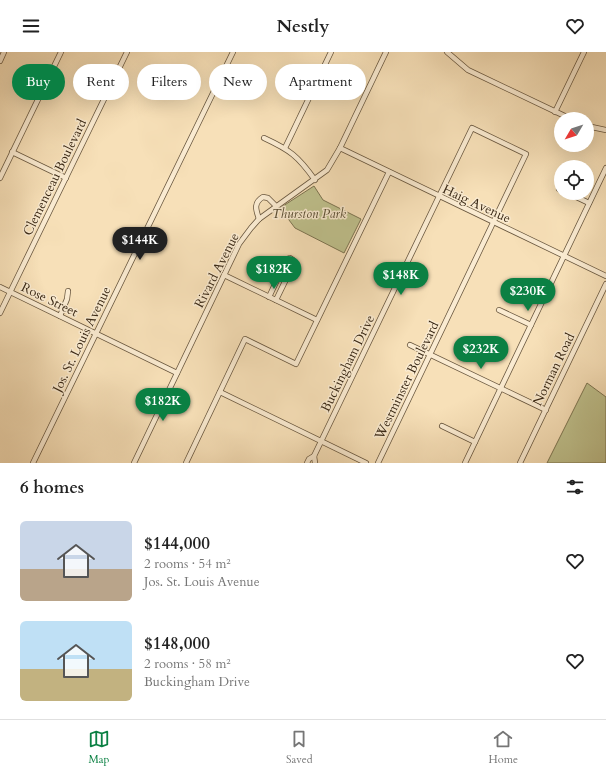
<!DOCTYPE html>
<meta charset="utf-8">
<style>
body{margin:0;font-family:Cardo,serif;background:#f6f6f6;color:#222;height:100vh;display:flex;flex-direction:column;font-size:15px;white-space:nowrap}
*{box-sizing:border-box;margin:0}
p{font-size:13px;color:#767676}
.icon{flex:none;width:22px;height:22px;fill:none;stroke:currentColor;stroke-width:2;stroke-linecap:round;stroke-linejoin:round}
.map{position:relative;height:411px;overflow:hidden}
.sheet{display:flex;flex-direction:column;background:#fff;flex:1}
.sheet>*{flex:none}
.hud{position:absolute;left:12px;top:12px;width:400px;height:36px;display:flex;gap:8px}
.needle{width:26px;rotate:231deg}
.buttons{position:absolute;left:554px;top:60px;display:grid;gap:8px}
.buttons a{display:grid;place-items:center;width:40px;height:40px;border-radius:50%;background:#fff;box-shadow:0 4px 16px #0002;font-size:20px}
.price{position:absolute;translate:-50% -34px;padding:0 9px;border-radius:14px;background:#0b8043;color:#fff;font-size:13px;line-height:26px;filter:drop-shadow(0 1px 2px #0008)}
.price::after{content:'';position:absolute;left:50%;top:24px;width:12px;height:9px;margin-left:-6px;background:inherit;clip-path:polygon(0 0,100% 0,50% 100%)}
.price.selected{background:#222;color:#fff}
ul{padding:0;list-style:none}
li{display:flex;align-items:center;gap:12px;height:100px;padding:0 20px}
li span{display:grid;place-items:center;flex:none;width:112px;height:80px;border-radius:6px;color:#555}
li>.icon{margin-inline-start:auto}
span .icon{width:48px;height:48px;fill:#fffc;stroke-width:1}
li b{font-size:17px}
h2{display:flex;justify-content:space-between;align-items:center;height:48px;padding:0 20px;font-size:17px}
.chip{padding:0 14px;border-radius:18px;background:#fff;box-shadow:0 4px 16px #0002;font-size:14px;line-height:36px}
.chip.selected{background:#0b8043;color:#fff}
header{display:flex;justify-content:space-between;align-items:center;height:52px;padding:0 20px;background:#fff;font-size:18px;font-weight:700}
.tabs{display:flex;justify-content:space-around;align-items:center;height:56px;border-top:1px solid #e0e0e0;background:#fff;font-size:11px;color:#767676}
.tabs a{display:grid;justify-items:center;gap:2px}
.tabs .selected{color:#0b8043}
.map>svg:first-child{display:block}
</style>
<header><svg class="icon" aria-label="menu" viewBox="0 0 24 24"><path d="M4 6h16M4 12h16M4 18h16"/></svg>Nestly<svg class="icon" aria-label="heart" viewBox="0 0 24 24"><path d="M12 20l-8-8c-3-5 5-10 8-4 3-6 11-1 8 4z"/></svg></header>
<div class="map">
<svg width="606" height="411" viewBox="0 0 606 411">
<rect width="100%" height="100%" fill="#f7e0b8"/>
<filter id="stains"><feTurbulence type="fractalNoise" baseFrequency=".005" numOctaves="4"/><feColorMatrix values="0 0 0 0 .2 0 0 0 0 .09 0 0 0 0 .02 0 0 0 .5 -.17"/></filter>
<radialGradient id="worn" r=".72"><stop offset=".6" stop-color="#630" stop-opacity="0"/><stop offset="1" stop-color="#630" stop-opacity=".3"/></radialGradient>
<g fill="#bfc18d" stroke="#7c7451">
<polygon points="314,134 323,148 361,167 344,201 295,176 280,156"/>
<polygon points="587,331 606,345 606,411 547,411"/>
</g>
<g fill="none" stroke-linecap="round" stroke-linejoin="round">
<g stroke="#68563e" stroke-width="6">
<g id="street">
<polyline points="447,0 468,18 571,67"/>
<polyline points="0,9 4,0"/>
<polyline points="555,60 584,0"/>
<polyline points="587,74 606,78"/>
<path d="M264,86C290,98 298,104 315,128"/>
<polyline points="285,96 331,0"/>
<polyline points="340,96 606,224"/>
<polyline points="12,100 66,126"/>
<polyline points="0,126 61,0"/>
<polyline points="559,137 561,138"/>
<polyline points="568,141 589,151"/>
<path d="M259,167C256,158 253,151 263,145L268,146L276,154"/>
<polyline points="224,223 317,268"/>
<polyline points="0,235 177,321"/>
<polyline points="269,245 287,207 290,206 293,208 294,211 276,248"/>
<polyline points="499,258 531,273"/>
<polyline points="0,261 127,0"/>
<polyline points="60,264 67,247 68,239"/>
<polyline points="410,293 546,358"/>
<polyline points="220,340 366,411"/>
<polyline points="442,374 475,390"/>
<polyline points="33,411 233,0"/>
<polyline points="134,411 239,192 251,176 259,167 327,118 340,96 386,0"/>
<polyline points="186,411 245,287 296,312 389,120"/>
<polyline points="307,411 309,407 314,404"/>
<polyline points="315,411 314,404 472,76 526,102 378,411"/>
<polyline points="465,411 606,116"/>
<polyline points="520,411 606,232"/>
</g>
</g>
<use href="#street" stroke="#faebd1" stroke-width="4.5"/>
</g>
<g text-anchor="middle" stroke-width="3" stroke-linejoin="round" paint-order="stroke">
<g font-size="13" fill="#392815" stroke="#faebd1">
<text transform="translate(54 125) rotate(-64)" y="5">Clemenceau Boulevard</text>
<text transform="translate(477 151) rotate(25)" y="5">Haig Avenue</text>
<text transform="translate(216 218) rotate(-63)" y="5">Rivard Avenue</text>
<text transform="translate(50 247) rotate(26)" y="5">Rose Street</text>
<text transform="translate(81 287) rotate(-64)" y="5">Jos. St. Louis Avenue</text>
<text transform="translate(347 311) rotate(-64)" y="5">Buckingham Drive</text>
<text transform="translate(553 317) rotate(-64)" y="5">Norman Road</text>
<text transform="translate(406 328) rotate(-64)" y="5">Westminster Boulevard</text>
</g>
<g font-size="13" font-style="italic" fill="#5a4e33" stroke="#faebd1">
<text x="309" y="166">Thurston Park</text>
</g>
</g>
<rect width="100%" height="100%" filter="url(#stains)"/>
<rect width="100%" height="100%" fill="url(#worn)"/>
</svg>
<div class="buttons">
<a><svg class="needle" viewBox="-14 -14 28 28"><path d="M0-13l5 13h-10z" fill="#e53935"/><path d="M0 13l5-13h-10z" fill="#767676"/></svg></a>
<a><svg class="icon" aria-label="locate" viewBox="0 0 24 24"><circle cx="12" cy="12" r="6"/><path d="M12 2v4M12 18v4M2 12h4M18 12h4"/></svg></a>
</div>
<b class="price selected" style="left:140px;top:209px">$144K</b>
<b class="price" style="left:274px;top:238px">$182K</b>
<b class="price" style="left:401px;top:244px">$148K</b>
<b class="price" style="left:528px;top:260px">$230K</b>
<b class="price" style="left:481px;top:318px">$232K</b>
<b class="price" style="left:163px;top:370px">$182K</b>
<div class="hud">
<a class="chip selected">Buy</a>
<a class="chip">Rent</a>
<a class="chip">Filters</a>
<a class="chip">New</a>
<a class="chip">Apartment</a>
</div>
</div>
<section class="sheet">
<h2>6 homes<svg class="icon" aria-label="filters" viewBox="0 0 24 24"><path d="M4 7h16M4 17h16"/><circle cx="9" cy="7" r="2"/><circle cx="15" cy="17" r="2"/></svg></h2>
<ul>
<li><span style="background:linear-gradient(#c9d6e8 60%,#b9a48a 0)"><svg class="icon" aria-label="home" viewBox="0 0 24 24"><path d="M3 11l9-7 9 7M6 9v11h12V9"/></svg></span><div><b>$144,000</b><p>2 rooms · 54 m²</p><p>Jos. St. Louis Avenue</p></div><svg class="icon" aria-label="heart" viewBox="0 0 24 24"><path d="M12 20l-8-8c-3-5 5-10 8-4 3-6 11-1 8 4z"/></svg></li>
<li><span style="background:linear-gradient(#bfe0f5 60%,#c2b280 0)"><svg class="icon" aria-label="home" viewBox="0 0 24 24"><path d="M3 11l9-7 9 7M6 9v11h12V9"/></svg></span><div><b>$148,000</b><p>2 rooms · 58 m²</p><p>Buckingham Drive</p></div><svg class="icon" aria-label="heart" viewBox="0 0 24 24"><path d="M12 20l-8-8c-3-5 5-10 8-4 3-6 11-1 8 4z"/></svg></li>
</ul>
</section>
<nav class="tabs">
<a class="selected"><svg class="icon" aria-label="map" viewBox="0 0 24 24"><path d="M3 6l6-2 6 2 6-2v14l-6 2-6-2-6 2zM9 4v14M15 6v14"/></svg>Map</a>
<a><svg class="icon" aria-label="saved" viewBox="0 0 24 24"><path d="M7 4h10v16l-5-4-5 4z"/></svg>Saved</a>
<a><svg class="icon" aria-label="home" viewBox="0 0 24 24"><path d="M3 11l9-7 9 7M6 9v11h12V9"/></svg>Home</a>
</nav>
